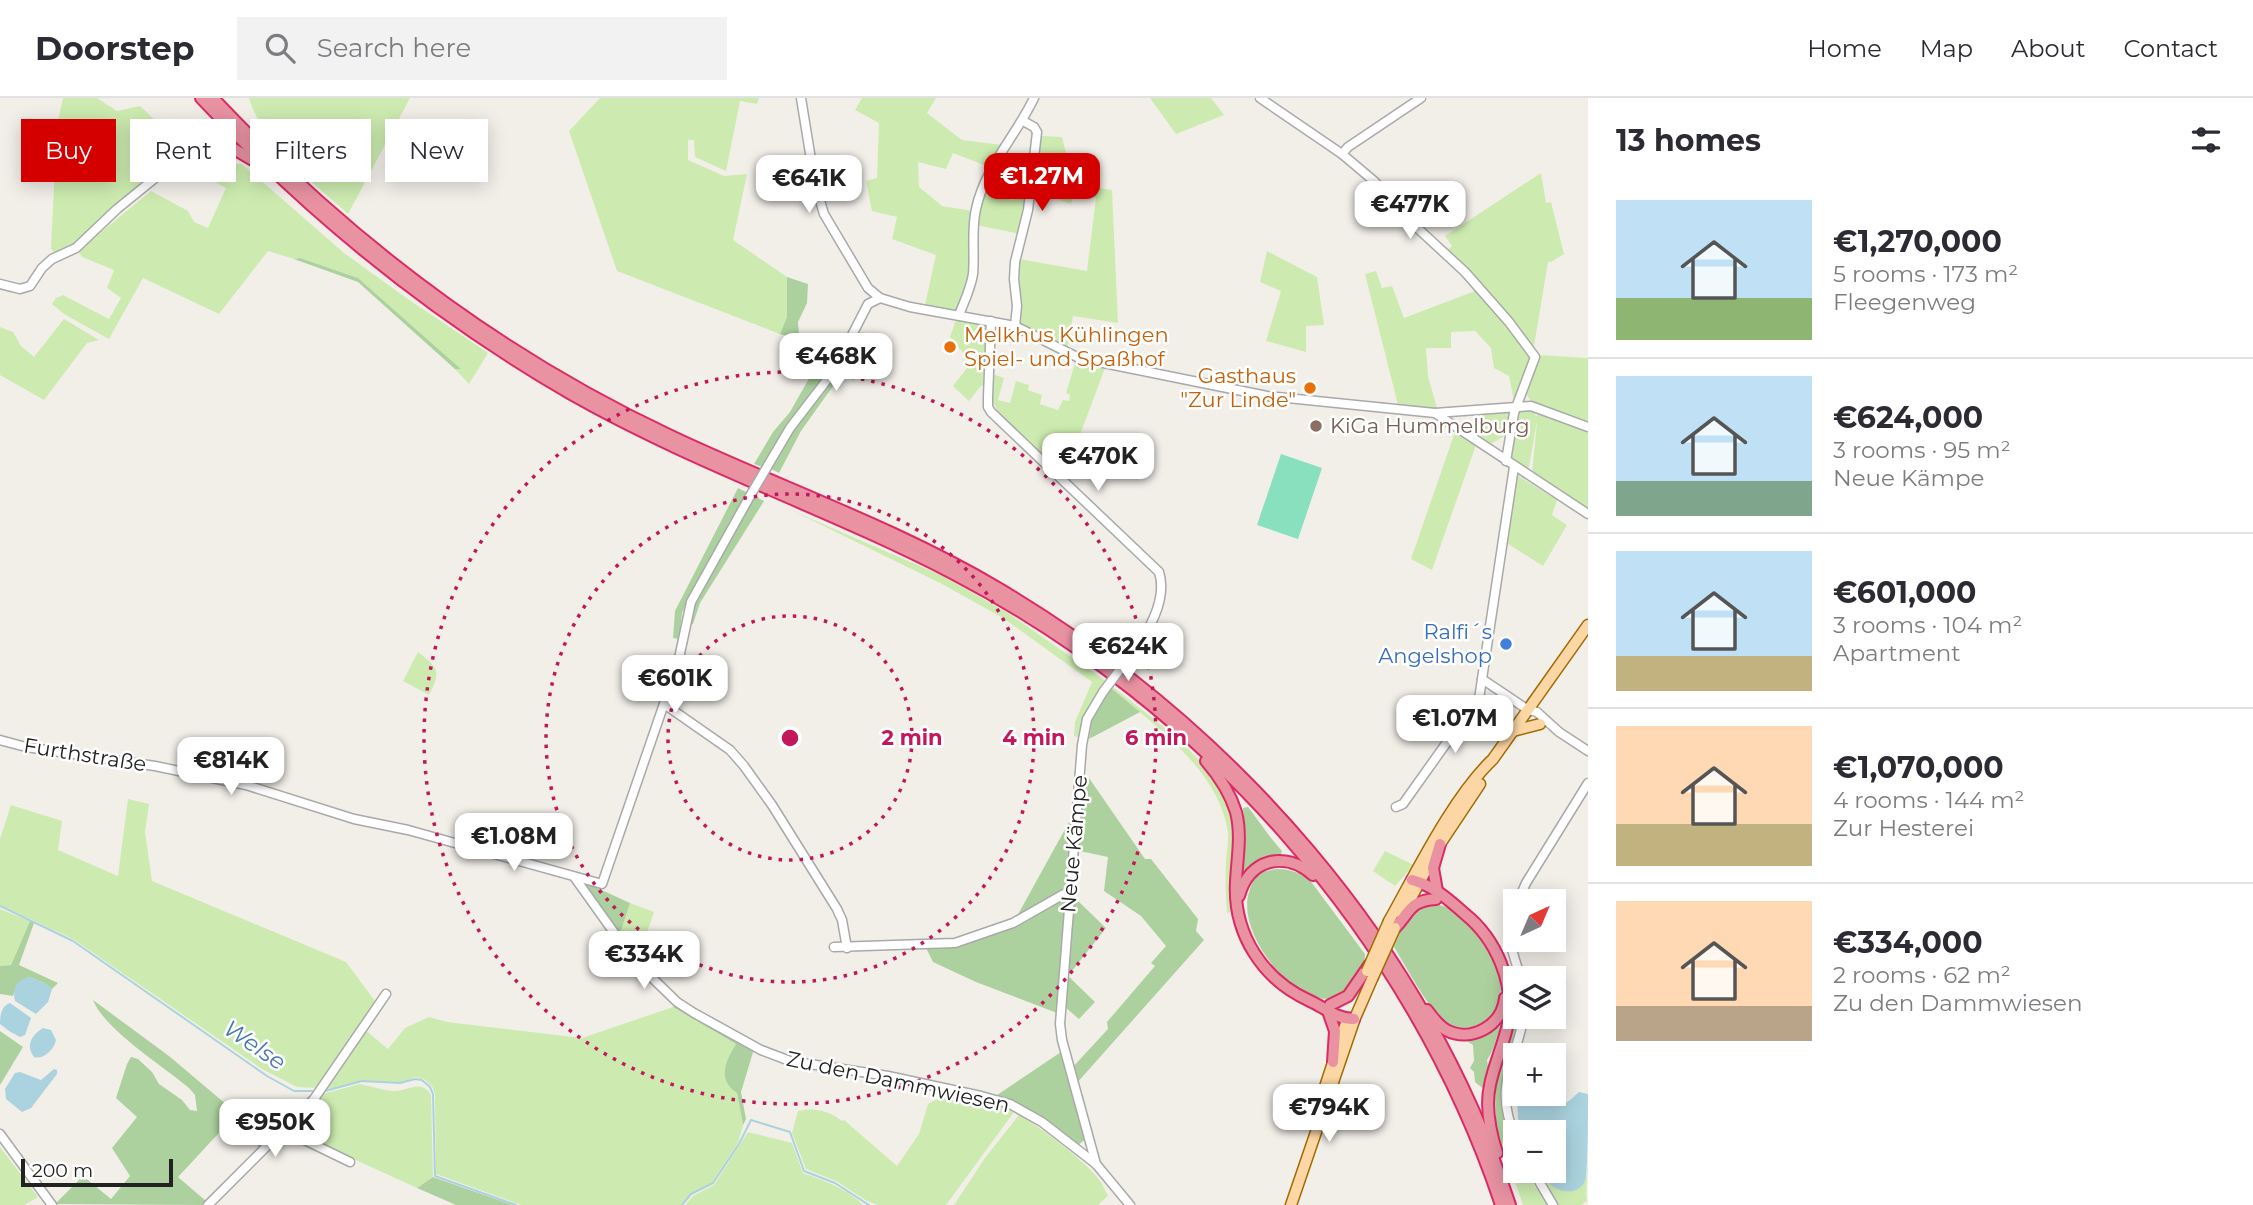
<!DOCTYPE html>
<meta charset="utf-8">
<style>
body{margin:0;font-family:Montserrat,sans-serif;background:#f2f2f3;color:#2b2b33;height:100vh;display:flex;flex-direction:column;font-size:26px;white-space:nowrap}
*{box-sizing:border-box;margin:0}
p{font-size:23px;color:#7c7c81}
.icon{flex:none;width:38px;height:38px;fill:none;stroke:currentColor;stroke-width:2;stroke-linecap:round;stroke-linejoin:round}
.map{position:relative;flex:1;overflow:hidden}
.sheet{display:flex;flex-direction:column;background:#fff;width:665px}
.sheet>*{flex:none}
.hud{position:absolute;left:21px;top:21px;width:665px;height:63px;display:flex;gap:14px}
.needle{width:46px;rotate:44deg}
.fabs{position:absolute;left:1503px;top:791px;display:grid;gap:14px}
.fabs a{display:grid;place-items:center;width:63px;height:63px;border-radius:0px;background:#fff;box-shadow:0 4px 18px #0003;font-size:35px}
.scale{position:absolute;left:21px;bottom:18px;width:152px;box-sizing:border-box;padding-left:7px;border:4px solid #222;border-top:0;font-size:19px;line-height:24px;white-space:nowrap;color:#222;-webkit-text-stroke:5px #fff;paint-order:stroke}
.price{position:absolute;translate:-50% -60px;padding:0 16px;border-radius:14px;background:#fff;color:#222;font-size:23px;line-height:46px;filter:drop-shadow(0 2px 4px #0008)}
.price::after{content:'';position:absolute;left:50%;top:42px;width:21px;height:16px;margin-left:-10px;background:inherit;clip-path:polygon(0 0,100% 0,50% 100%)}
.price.active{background:#d40000;color:#fff}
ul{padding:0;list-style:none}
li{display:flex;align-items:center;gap:21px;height:175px;padding:0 28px}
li+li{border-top:2px solid #e1e1e2}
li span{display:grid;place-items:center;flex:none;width:196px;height:140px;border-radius:0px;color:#555}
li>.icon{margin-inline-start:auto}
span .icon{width:84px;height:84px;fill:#fffc;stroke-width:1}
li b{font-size:30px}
h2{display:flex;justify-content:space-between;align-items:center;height:84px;padding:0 28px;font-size:30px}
.pill{padding:0 24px;border-radius:0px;background:#fff;box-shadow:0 4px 18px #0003;font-size:24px;line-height:63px}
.pill.active{background:#d40000;color:#fff}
header{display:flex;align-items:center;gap:42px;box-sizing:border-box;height:98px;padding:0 35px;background:#fff;border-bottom:2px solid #e1e1e2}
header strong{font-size:33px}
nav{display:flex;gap:38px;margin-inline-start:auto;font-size:24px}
.search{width:490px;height:63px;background:#f2f2f3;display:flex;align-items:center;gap:18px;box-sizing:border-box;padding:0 24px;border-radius:0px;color:#7c7c81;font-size:26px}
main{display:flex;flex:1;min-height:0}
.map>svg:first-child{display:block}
</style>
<header>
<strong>Doorstep</strong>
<div class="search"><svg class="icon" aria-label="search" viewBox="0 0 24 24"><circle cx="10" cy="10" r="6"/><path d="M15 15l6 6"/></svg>Search here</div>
<nav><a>Home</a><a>Map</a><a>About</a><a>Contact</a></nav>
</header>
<main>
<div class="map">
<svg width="1588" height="1107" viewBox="0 0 1588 1107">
<rect width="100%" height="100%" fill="#f2efe9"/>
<g fill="#cdebb0">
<polygon points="63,0 97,0 117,13 140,8 178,44 174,57 151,81 73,148 55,156 51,150 57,27"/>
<path d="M249,0H410L348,116C312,83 264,49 249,0Z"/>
<polygon points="600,0 759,0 757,6 740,3 726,73 695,59 694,42 688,42 688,62 724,78 747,76 733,142 787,179 787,219 780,236 617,173 569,33"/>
<polygon points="862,0 936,0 927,15 962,42 1003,47 989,69 953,55 946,71 918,64 919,89 942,108 973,113 970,168 968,182 957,212 925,207 936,157 892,141 897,119 872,113 866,83 877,80 879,25 855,12"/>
<polygon points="1150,0 1211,0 1224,17 1176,36"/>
<polygon points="1041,38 1062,39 1074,86 1112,92 1118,225 1073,218 1068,248 1020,225 1019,161 1087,173 1096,100 1075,91 1071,106 1034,93"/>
<path d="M190,44C208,48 224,52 236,66H242L344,155L405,199L488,255L469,286L455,271L460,270L358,180L300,160L294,161L268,153L219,216L143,180L109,241L64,216L52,206L56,200L63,197L109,221L121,200L107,190L114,172L82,159L78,153L151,93L188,113L194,124L208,130L226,90C206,79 196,70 173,66Z"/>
<polygon points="1541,75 1546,105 1551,104 1564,156 1551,164 1548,164 1534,248 1468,170 1448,151 1452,148 1445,138"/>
<polygon points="1016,91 1028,91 1021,136 976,127 984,94 1013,102"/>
<polygon points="1267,153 1317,179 1324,227 1306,228 1306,254 1266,243 1281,193 1260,184"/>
<polygon points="1376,173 1382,190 1392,188 1404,220 1475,193 1494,210 1528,254 1531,261 1514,303 1509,278 1494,270 1491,250 1475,233 1451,234 1451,250 1426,250 1428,278 1437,310 1398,307 1365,176"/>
<polygon points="64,221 99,242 87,245 44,302 0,277 0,229 13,234 21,248 34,259"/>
<polygon points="956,222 985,226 986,233 983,287 980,289 969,303 953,288 967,270 963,266 964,256 950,239"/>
<polygon points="1538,257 1588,260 1588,325 1531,303 1526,296"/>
<polygon points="1076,262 1105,270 1065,377 998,314 993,304 992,276 1004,280 998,302 1010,305 1016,283 1029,287 1028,292 1042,297 1040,306 1058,312 1063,302 1069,303 1070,297 1066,295"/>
<polygon points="1522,311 1535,313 1535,317 1537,318 1538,316 1588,335 1588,411 1532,376 1537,323 1528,374 1508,360 1518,314"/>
<polygon points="1510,313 1506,337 1489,347 1474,337 1483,314"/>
<polygon points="1455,334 1476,347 1432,472 1411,461"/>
<polygon points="1517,377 1557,402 1552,417 1567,427 1543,468 1505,444"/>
<polygon points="793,413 945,479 1008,515 1107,584 1086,613 1080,640 1074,638 1075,624 1092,584 1003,520 942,486"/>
<path d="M418,554C438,570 442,573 429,597L403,583Z"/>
<path d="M1113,589C1149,618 1219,666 1230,712C1238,744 1229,780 1232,814L1227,815C1226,798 1225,782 1226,766C1226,755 1229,744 1228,734C1218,671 1156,629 1111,590Z"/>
<polygon points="128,701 149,706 145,734 152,783 346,864 375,903 319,990 297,989 262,971 73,841 0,807 0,741 11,707 62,723 58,752 118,778"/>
<polygon points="1385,753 1414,767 1395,788 1373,773"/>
<polygon points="630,805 654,814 638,861 619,839"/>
<polygon points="0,811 30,823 11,867 0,868"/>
<path d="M673,909L736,946C726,962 716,982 737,995L743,1027L738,1045L712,1085L692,1095L681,1107H521L436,1076L435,996L432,988L424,981L415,979L401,985L362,983L337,990L323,991L364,931L388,951L405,930L429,919L447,924L582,940Z"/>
<path d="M360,986C371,988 384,993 395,993C409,992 422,981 431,997L433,1079L417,1090L288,1031L322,996Z"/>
<path d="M949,995L993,1006L1014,1014L946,1107H878L867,1103L836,1083L806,1071L792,1035L798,1013C814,1009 830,1013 842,1023L844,1022L897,1068L919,1036L928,1006Z"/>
<path d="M1019,1017C1038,1027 1089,1066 1100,1083C1103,1087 1105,1093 1108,1098L1098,1107H954L985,1060Z"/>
<polygon points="1505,1028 1515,1046 1516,1073 1526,1073 1535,1089 1541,1093 1551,1107 1523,1107 1502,1047"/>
<path d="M748,1034L792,1045L803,1075C825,1083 846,1090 863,1107H685L693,1098L714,1087Z"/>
<polygon points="0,1049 38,1099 24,1107 0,1107"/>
<path d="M1588,1064C1588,1075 1585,1094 1587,1103L1581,1107H1556L1536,1073H1541L1546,1083L1586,1082Z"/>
</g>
<g fill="#add19e">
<polygon points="300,160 358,180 461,271 455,271 358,184 294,161"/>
<polygon points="787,179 808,186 807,205 798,224 799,236 796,241 780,236 787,219"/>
<polygon points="819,263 831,273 787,326 762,369 754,366 773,334 790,314"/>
<polygon points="833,277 838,281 801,333 779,375 771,371 794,329"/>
<polygon points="738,390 748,395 687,502 682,515 679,541 673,540 675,513"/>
<polygon points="754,398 764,403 700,505 693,526 690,527 691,511"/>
<polygon points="1111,590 1140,614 1089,641 1092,622"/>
<polygon points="1082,675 1089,680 1145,761 1151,761 1198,821 1196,833 1204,842 1076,986 1071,971 1108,931 1107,924 1155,868 1151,865 1166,848 1141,818 1104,793 1108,759 1075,752"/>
<path d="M1248,709C1260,724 1269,739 1282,753L1279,762L1246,776L1243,774L1246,739L1243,710Z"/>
<polygon points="1069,724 1073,724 1066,790 1016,820"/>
<path d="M1276,771C1289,771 1298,774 1309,781L1365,856C1365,867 1358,876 1353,885C1322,938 1233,845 1249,794C1251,787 1254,779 1260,776C1264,773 1271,772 1276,771Z"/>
<polygon points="584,784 630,805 619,839 583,788"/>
<path d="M1062,802L1066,803L1057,915L976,884L933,864L925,848C982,846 1014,828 1062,802Z"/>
<polygon points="1078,803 1106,830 1068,878 1095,904 1079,921 1065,909 1072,804"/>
<path d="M1427,806C1436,806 1445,807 1453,812C1485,833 1528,903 1478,927C1470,930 1460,931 1451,928C1432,919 1406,868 1394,849C1403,829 1406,815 1427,806Z"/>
<polygon points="30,823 34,825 19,867 58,885 52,891 44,885 29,879 17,886 13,898 0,896 0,868 11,867"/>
<path d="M93,902L169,958L227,1007L263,1048L260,1050L231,1022L178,1079L206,1103L202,1107L55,1106L83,1078L111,1101L130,1078L112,1050L137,1019L116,1000L127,966L131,959L138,961L152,974L159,986L182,1002L190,1012L197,1013L195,997L189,990C163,968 105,932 93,902Z"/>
<path d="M675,907L754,951L741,994L746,1021L743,1027L737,995C716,982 726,962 736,946L673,909Z"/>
<path d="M1515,915L1516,919H1522C1515,944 1506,967 1502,993C1500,1005 1503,1014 1505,1026C1505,1032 1503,1040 1502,1047L1496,1024L1495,992Z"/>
<path d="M1497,927L1500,930C1496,941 1494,952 1487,962L1489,974L1485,992L1475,984L1474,974L1470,970L1474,963L1473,947L1465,942Z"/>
<polygon points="0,933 23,949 0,987"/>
<polygon points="1061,954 1087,1040 1077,1048 1013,1004 997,997"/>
<polygon points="433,1079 513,1107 456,1107 417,1090"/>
</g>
<polygon fill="#88e0be" points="1281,356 1322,370 1298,441 1257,427"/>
<g fill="#aad3df">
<path d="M29,879L44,885L52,891L48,904L36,916L15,903C12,892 17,881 29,879Z"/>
<path d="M10,905L31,920L25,937L20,939L9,933L0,926C0,918 1,908 10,905Z"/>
<path d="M43,930L51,932L56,942C54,952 43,962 34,959C25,947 32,937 43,930Z"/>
<polygon points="54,971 57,972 57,976 31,1010 22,1014 6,1001 5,991 15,975 20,974 41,982"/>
<path d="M1579,994L1588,996C1588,1019 1588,1059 1586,1080C1584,1089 1575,1095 1565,1093C1553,1092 1546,1083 1541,1073H1554V1034H1522L1518,1021L1517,996C1530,996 1560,1007 1567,1004C1571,1002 1575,997 1579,994Z"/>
</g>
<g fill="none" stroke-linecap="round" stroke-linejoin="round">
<g stroke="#aad3df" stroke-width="2">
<polyline points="159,80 184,51"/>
<polyline points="0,808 73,843 267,978 294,993 316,993"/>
<polyline points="325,993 362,983 400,985 415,981 422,982 430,989 433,996 435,1078 516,1107"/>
<polyline points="682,1107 691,1096 713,1085 739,1046 751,1022 790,1034 804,1073 835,1085 869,1107"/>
</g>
<g stroke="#a9a9a9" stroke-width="11">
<g id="minor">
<polyline points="801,0 815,86 824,116 868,190 880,200 910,209 1015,228 1079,260 1267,298 1435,315 1588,416"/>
<polyline points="1260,0 1342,56 1374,83 1413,126 1465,174 1509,224 1535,259 1514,315 1506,363"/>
<polyline points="1342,56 1348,49 1421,0"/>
<polyline points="0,186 20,191 30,188 42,170 52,161 76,150 117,111 154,81"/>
<path d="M959,217C964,204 971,190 973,176C975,154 971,132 976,111C985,69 1016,38 1034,0"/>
<path d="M991,223L988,299V309L991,314L1159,474C1168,502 1147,537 1130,558"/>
<polyline points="1015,228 1017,208 1014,181 1015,164 1028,112 1037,34 1034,29 1023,23"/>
<polyline points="1435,315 1531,308 1588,329"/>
<polyline points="767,369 790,330 833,274 868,206 880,200"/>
<polyline points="1514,369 1482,581 1528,612 1537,614 1559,634 1588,653"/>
<polyline points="664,606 730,652 744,668 772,707 837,811 842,822 847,850"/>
<polyline points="0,642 26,649 155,668 246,687 354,721 408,732 602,786 678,565 691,504 750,398"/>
<polyline points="1396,709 1403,706 1477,602 1479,601 1482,581"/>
<polyline points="575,780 620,843 643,871 677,904 694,915 761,952 790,963 888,978 981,998 1010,1006 1042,1024 1096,1066 1130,1107"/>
<polyline points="1518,803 1526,785 1588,685"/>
<path d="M1516,808C1503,833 1513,856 1521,880"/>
<polyline points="834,849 955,845 1013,825 1064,796 1069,796"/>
<polyline points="284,1032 350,1064"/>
<polyline points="0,1036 52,1107"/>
<path d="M1516,1040C1493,990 1514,967 1524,919"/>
<polyline points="1096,1066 1062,942 1060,926 1082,647 1087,621 1103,594"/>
<polyline points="1533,1073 1553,1107"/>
<polyline points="208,1107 314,1001 386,896"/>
</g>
</g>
<g stroke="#a06b00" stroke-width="13">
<g id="major">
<polyline points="1513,633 1540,626"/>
<polyline points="1402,817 1440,746 1480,686"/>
<path d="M1389,823C1417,773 1453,699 1493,661L1588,527"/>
<polyline points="1321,1001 1346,925"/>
<polyline points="1291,1107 1355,920 1372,881"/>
</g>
</g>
<g stroke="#dc2a67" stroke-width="14">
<g id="highway">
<path d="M201,0C310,116 433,216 571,296C694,366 829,411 954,476C1205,607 1411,837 1501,1107"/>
<path d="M213,0C344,139 498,257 671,338C779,389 895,429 998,490C1232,629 1424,846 1510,1107"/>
<polyline points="259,36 277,58"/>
<polyline points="222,44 256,64"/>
<path d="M1206,663C1219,678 1230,695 1236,714C1242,738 1237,760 1236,784C1233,836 1263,882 1310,903C1325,910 1337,921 1354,921"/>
<path d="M1412,782C1434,788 1448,801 1465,816C1496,841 1515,885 1508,925C1504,946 1494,966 1490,987C1485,1009 1490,1033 1497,1055"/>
<polyline points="1437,793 1433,770 1440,746"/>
<path d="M1239,798C1249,761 1285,752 1313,777"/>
<path d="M1395,830C1411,813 1409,803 1436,801"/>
<polyline points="1330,907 1348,898 1370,866"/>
<path d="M1427,912C1432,919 1438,927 1446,932C1471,945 1502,928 1505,900"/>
<polyline points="1328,913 1335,933 1333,964"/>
</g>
</g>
<use href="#minor" stroke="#fff" stroke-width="8"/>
<use href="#major" stroke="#fcd6a4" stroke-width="10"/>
<use href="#highway" stroke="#e892a2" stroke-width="10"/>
<g stroke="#a9a9a9" stroke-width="11" stroke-linecap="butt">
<g id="minor-bridge">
<polyline points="750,398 767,369"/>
<polyline points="1103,594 1130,558"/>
</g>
</g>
<g stroke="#a06b00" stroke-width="13" stroke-linecap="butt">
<g id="major-bridge">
<polyline points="1367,873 1389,823"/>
<polyline points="1372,881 1395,830"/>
</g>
</g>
<use href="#minor-bridge" stroke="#fff" stroke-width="8"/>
<use href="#major-bridge" stroke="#fcd6a4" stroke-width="10"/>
</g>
<g fill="none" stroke="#c2185b" stroke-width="3.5" stroke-dasharray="3.5 7">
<circle cx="790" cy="640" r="122"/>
<circle cx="790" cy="640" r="244"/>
<circle cx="790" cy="640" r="366"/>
</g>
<g fill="#e8710a" stroke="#fff" stroke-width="2.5">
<circle cx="950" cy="249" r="7"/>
<circle cx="1310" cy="290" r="7"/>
</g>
<circle fill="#8d6e63" stroke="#fff" stroke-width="2.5" cx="1316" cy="328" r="7"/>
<circle fill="#3f7fe0" stroke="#fff" stroke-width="2.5" cx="1506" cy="546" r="7"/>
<g text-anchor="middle" stroke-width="5" stroke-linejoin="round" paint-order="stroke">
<g font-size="21" fill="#c56008" stroke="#fff" text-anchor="start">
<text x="964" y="244">Melkhus Kühlingen<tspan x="964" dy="24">Spiel- und Spaßhof</tspan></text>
<text x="1296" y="285" text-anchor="end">Gasthaus<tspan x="1296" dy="24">"Zur Linde"</tspan></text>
</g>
<g font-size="21" fill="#785e54" stroke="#fff" text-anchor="start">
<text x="1330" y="335">KiGa Hummelburg</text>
</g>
<g font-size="21" fill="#366cbe" stroke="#fff" text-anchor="end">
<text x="1492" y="541">Ralfi´s<tspan x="1492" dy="24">Angelshop</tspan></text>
</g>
<g font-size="21" fill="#222" stroke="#fff">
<text transform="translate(85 657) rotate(9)" y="7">Furthstraße</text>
<text transform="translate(1074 746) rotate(-85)" y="7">Neue Kämpe</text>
<text transform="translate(898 984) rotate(12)" y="7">Zu den Dammwiesen</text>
</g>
<g font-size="23" font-style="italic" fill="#4a7aab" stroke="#fff">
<text transform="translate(255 947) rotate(34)" y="8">Welse</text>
</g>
</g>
<circle cx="790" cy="640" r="10" fill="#c2185b" stroke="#fff" stroke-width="3.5"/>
<g font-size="21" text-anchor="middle" font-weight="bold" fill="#c2185b" stroke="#fff" stroke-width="5" stroke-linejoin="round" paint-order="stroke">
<text x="912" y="647">2 min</text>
<text x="1034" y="647">4 min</text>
<text x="1156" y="647">6 min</text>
</g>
</svg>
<div class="fabs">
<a><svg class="needle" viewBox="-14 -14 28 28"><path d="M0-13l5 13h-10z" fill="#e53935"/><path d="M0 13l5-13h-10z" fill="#7c7c81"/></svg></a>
<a><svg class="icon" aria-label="layers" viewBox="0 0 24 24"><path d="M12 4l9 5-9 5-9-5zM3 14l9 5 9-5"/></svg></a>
<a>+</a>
<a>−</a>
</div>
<div class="scale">200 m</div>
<b class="price active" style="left:1042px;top:115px">€1.27M</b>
<b class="price" style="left:809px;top:117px">€641K</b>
<b class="price" style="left:1410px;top:143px">€477K</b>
<b class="price" style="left:836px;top:295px">€468K</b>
<b class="price" style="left:1098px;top:395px">€470K</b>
<b class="price" style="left:1128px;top:585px">€624K</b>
<b class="price" style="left:675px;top:617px">€601K</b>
<b class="price" style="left:1455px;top:657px">€1.07M</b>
<b class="price" style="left:231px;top:699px">€814K</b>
<b class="price" style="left:514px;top:775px">€1.08M</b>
<b class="price" style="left:644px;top:893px">€334K</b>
<b class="price" style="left:1329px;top:1046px">€794K</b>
<b class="price" style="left:275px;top:1061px">€950K</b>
<div class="hud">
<a class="pill active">Buy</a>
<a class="pill">Rent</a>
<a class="pill">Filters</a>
<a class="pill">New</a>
</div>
</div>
<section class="sheet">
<h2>13 homes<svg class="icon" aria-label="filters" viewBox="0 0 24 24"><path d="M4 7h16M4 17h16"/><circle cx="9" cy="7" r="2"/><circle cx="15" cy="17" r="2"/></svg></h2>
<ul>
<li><span style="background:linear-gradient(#bfe0f5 70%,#8fb573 0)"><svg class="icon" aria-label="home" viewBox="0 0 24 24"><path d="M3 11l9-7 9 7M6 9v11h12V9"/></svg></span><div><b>€1,270,000</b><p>5 rooms · 173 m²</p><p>Fleegenweg</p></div></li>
<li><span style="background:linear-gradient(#bfe0f5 75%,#7fa58c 0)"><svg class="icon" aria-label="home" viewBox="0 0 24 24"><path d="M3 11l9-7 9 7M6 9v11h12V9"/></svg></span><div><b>€624,000</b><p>3 rooms · 95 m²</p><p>Neue Kämpe</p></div></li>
<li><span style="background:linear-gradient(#bfe0f5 75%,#c2b280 0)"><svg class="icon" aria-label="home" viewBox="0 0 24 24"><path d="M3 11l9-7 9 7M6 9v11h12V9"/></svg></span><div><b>€601,000</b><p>3 rooms · 104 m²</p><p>Apartment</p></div></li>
<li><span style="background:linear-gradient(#ffd9b3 70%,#c2b280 0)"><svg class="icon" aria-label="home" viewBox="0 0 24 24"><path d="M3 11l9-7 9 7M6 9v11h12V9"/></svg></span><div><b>€1,070,000</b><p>4 rooms · 144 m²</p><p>Zur Hesterei</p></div></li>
<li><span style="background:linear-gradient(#ffd9b3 75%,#b9a48a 0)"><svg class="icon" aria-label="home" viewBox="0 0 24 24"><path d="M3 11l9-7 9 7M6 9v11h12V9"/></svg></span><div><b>€334,000</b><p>2 rooms · 62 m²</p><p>Zu den Dammwiesen</p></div></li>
</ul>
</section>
</main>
